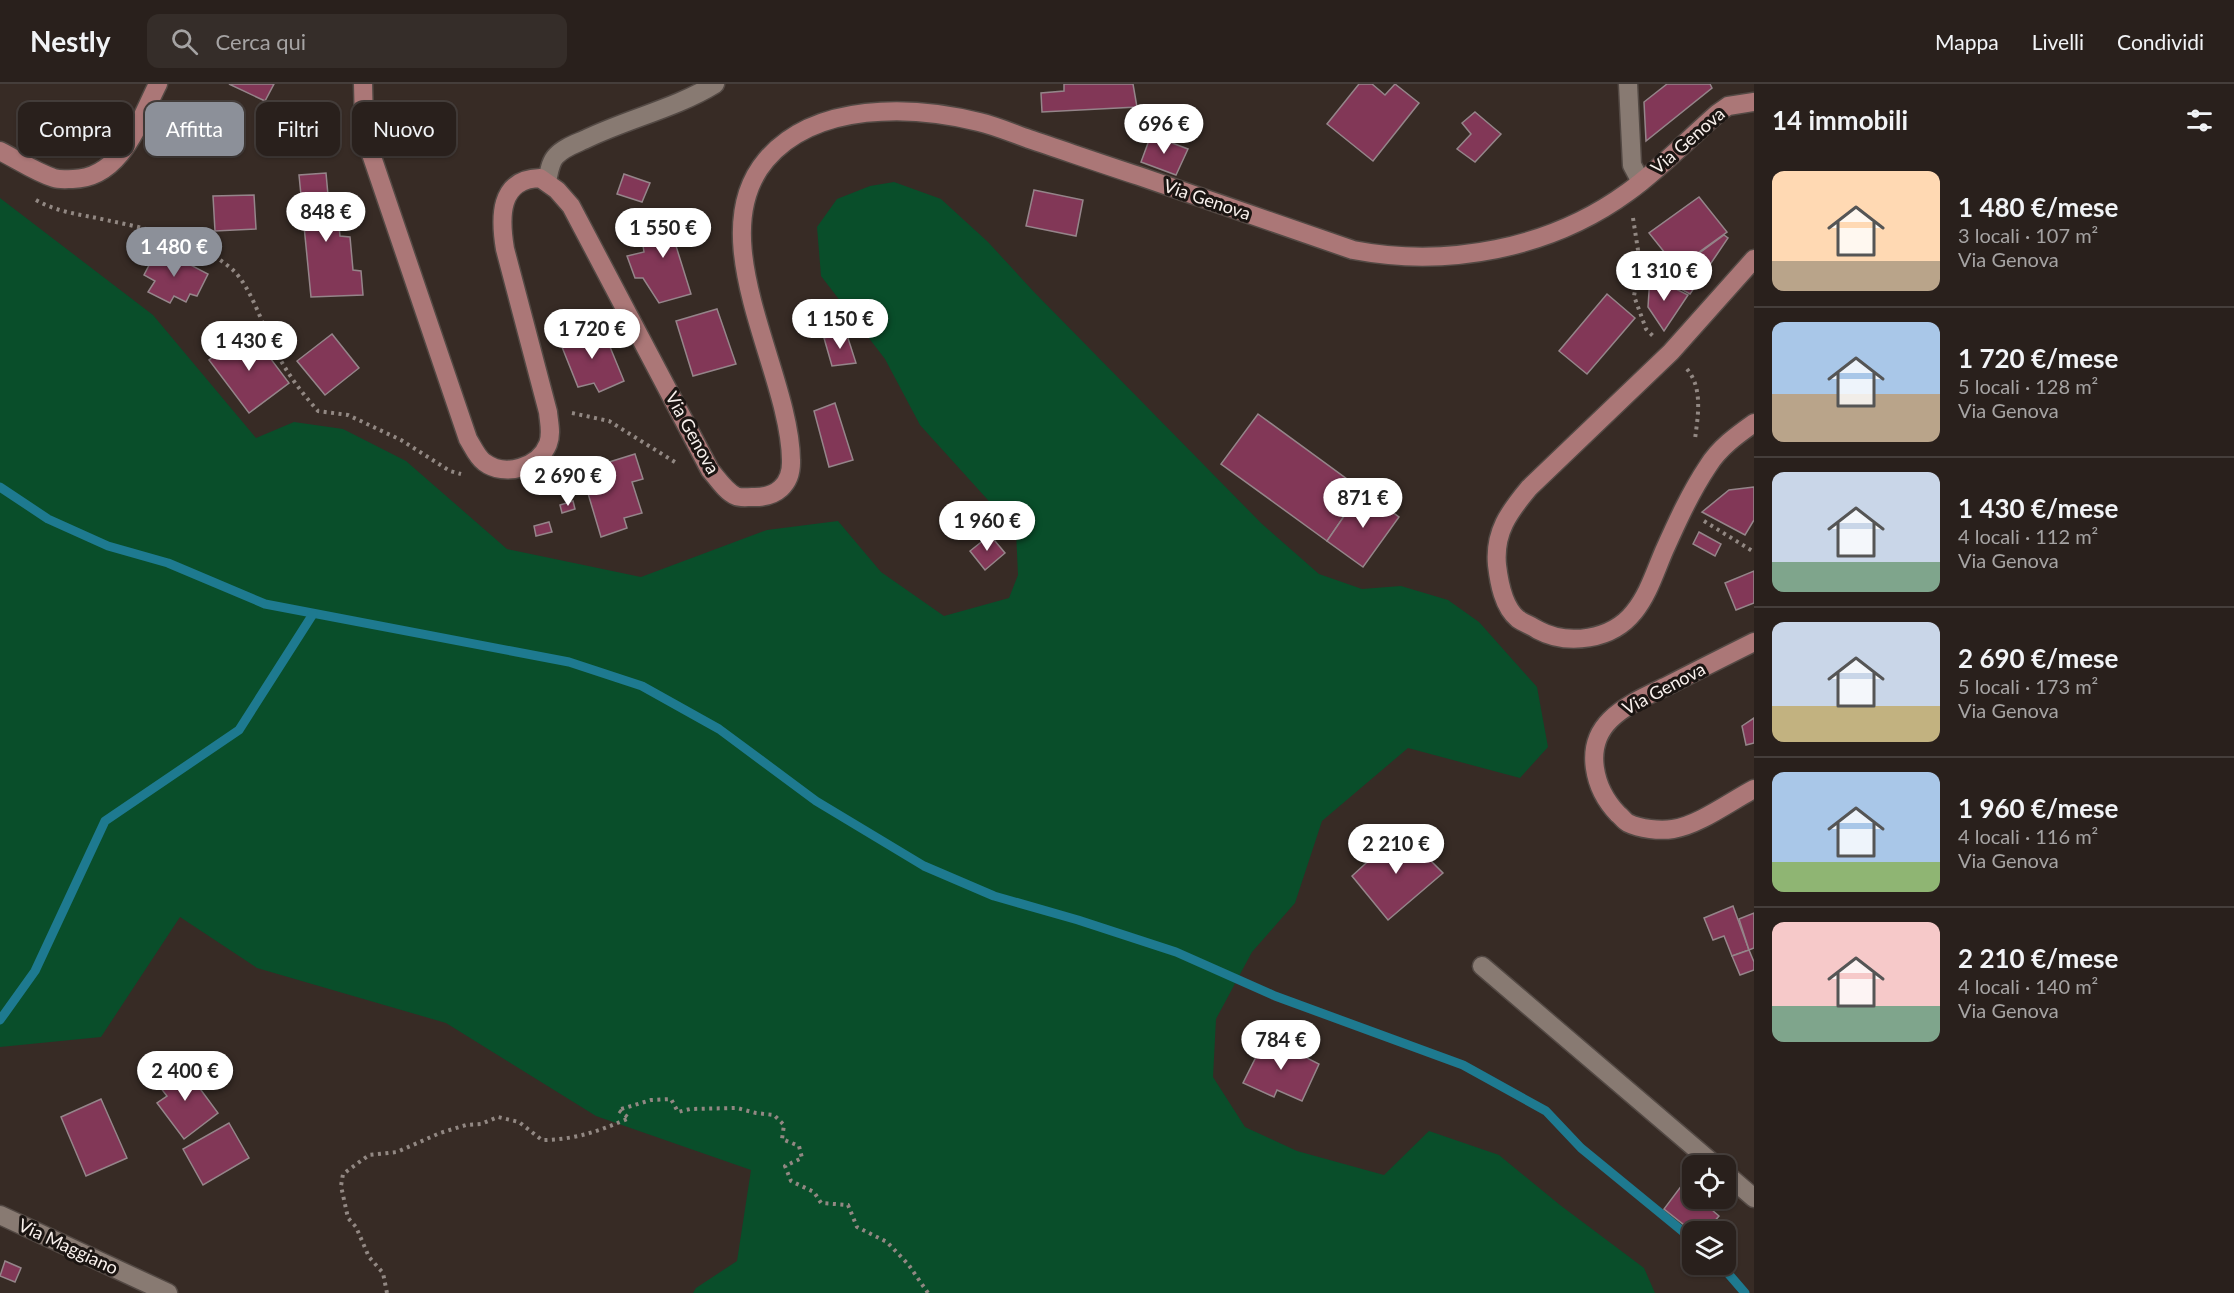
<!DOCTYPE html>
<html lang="it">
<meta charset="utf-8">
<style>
body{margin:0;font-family:Lato,sans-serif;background:#352d29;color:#f1f3f6;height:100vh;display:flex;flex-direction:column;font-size:22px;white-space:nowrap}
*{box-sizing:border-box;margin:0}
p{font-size:20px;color:#a5a3a3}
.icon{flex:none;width:33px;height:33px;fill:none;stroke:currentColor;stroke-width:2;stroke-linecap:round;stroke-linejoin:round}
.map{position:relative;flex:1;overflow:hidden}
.details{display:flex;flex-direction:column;background:#29201c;width:480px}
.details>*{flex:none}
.banner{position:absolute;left:18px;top:18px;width:570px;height:54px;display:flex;gap:12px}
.tools{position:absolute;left:1682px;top:1071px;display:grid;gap:12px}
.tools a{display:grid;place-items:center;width:54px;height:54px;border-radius:12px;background:#29201c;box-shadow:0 2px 4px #0004,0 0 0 2px #453e3b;font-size:30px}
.price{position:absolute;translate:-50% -51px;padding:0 14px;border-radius:21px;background:#fff;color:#222;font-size:20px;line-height:39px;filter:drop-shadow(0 2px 3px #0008)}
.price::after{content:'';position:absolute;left:50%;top:36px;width:18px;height:14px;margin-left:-9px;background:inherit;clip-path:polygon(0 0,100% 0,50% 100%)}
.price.on{background:#8c9099;color:#fff}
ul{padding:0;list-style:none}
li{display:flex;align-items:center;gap:18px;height:150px;padding:0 18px}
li+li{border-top:2px solid #453e3b}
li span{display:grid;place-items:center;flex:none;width:168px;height:120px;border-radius:12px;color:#555}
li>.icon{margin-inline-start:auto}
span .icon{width:72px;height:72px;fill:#fffc;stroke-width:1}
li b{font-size:26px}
h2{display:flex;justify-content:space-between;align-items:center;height:72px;padding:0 18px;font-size:26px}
.chip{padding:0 21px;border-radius:12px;background:#29201c;box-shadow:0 2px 4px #0004,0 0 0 2px #453e3b;font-size:21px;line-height:54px}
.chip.on{background:#8c9099;color:#fff}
header{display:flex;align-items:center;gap:36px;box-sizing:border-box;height:84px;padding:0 30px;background:#29201c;border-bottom:2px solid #453e3b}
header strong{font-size:28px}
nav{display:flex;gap:33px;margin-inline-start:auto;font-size:21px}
.search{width:420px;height:54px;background:#352d29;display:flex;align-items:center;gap:15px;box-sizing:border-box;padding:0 21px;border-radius:12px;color:#a5a3a3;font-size:22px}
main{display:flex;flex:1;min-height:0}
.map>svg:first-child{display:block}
</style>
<header>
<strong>Nestly</strong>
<div class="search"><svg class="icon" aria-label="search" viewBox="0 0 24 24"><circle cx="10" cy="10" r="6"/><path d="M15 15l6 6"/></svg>Cerca qui</div>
<nav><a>Mappa</a><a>Livelli</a><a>Condividi</a></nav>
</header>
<main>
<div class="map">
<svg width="1754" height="1209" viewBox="0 0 1754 1209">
<rect width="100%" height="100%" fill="#372b25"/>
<polygon fill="#094e2a" points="894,98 941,115 988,158 1034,208 1261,439 1319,490 1362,505 1401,502 1448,516 1479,538 1537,603 1548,663 1520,694 1408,664 1322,737 1295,819 1252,868 1216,935 1213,993 1245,1043 1297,1067 1384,1091 1429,1047 1499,1071 1560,1121 1644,1184 1655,1209 693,1209 696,1204 737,1177 751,1086 596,1032 446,939 257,884 180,833 101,953 0,963 0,114 153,231 256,354 294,338 343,345 406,377 507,465 641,493 767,446 838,437 881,488 944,532 1009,514 1018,491 1016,447 920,341 885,275 821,192 817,143 837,115 870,102"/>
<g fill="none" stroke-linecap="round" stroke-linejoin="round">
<g stroke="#1e7a90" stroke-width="9">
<polyline points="0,403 48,435 108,462 168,479 265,520 569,578 642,602 719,645 816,717 924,782 994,812 1078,836 1176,868 1275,912 1463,981 1546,1027 1581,1064 1692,1155"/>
<polyline points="0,936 35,887 105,737 239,646 313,530"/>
<polyline points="1720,1180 1745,1209"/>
</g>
</g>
<g fill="#823757" stroke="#95858a" stroke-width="1.5">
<polygon points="229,0 274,0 265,17"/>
<polygon points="1064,0 1133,0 1137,23 1042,28 1041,9 1064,7"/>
<polygon points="1359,0 1372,0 1385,11 1395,0 1419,19 1373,77 1327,40"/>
<polygon points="1667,0 1710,0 1712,4 1646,57 1644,18"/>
<polygon points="1475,28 1501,50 1475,78 1457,65 1471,50 1462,39"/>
<polygon points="1151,51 1188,65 1176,91 1141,78"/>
<polygon points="326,89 329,122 337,122 340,152 350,153 353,186 361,187 363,211 311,213 299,91"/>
<polygon points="624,90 650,99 642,118 617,110"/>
<polygon points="1034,106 1083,116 1076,152 1026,142"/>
<polygon points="254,111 256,145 215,147 213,112"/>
<polygon points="1699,113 1727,148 1677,184 1649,149"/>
<polygon points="681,130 692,155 676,162 691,210 659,219 643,194 635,194 627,172 644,168 640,143"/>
<polygon points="1724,151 1728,154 1690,210 1670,199 1676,186"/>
<polygon points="158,164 208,190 197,212 190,210 186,218 174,212 170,219 148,208 155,197 144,191"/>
<polygon points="1650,192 1688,211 1664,247 1648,223"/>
<polygon points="1607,210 1635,234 1587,290 1559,267"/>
<polygon points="717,225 736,280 693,292 676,237"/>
<polygon points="601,241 624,297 599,308 594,299 578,303 560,258"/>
<polygon points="249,246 289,299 249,329 209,276"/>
<polygon points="846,248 856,279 832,282 824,254"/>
<polygon points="332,250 359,284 325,311 297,277"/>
<polygon points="835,319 853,376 829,383 814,327"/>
<polygon points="1258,330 1362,406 1327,457 1221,380"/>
<polygon points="635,370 643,395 632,398 642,429 624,434 627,444 601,453 587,406 599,402 593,383"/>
<polygon points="1754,403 1754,436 1745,451 1702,428 1729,406"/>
<polygon points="1362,406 1399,433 1363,483 1327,457"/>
<polygon points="573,417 575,425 562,429 560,421"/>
<polygon points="549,438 552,448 536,452 534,442"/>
<polygon points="1699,448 1721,460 1715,472 1693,460"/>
<polygon points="990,451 1005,469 985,486 970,467"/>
<polygon points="1754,487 1754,519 1736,526 1725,499"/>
<polygon points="1754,634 1754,659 1746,661 1742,642"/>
<polygon points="1401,747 1443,789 1388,836 1352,792"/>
<polygon points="1733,822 1749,866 1732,872 1724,852 1713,856 1704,834"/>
<polygon points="1754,829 1754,864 1749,866 1739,835"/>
<polygon points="1749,866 1754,878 1754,886 1740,891 1732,872"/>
<polygon points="1266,953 1319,980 1302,1017 1277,1006 1274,1013 1243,999"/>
<polygon points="181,979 218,1029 184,1055 157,1019 167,1012 156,998"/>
<polygon points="101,1015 127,1074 86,1092 61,1033"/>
<polygon points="229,1039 249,1074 203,1101 183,1065"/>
<polygon points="1682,1101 1692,1110 1692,1114 1698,1114 1719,1132 1705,1148 1693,1148 1664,1125"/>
<polygon points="1725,1150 1734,1158 1726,1167 1725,1166"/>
<polygon points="5,1177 21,1184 15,1198 0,1192"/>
</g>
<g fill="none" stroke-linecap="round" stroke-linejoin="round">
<g stroke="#534944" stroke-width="21">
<g id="minor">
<polyline points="1628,0 1632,81 1641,98"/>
<path d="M547,97C549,89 550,78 556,72C564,63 578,59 588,54C630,34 676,24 715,0"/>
<polyline points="1482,882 1716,1082"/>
<polyline points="1725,1089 1754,1114"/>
<polyline points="0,1131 168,1209"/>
</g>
</g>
<g stroke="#534944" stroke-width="21">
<g id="secondary">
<path d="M363,0L364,40L369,64L468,355C473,363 477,373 484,378C505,394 539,383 548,360C552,350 549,339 548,328L505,165C500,135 498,95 540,94L557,106L571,122L710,386C717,394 726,408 736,412C740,414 747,413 752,413C776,414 792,401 791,376C790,287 700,154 766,76C815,18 912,21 979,38C996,42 1012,49 1029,55C1065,67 1102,80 1139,92C1210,117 1282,141 1353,166C1447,184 1550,165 1628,108C1660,85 1688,55 1718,29L1728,22L1754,18"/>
<path d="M0,67C18,76 35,88 54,94C60,96 67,95 73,95C122,94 139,37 158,0"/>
<path d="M1754,175L1671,268L1529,404C1509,428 1494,448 1497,481C1499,498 1503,523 1518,535C1524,539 1532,542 1538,546C1568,562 1612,556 1634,528C1648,511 1655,488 1664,467C1677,438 1690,409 1708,382C1719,364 1737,351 1754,339"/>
<path d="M1754,558C1724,573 1694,588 1665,603C1646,612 1625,621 1610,636C1583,663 1594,705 1618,730C1621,732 1624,737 1628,739C1640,745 1660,747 1673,745C1699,741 1731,717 1754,705"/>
</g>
</g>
<g stroke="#928883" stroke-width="4" stroke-dasharray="3 4.5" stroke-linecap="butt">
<path d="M36,116C59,129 80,130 106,136C150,145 199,156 233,186C251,203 262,241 274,263C285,287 301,308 318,327L348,331L401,356L450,387L461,390"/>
<polyline points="1633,134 1638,166 1638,190 1634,212 1646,245 1654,253"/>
<path d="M1687,285C1703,304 1698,332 1695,355"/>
<polyline points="572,329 609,337 678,380"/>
<polyline points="1704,437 1754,468"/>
<path d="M387,1209L383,1189L369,1173L356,1143L348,1134L341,1102L343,1090L369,1071L397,1068L440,1049L466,1041L481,1040L498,1033L519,1038L542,1056C574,1056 600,1047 629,1034L618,1026L651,1016L671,1015L678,1028L690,1025L737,1024L756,1029L774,1031L784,1041L782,1055L799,1062L802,1074L785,1082L791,1097L814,1108L821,1119L848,1121L857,1143L887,1158L908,1180L928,1209"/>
</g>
<use href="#minor" stroke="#887a72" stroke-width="18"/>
<use href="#secondary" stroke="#ab7777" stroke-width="18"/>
</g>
<g text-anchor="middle" stroke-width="6" stroke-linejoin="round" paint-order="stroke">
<g font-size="18" fill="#f9f1ed" stroke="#1b1512">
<text transform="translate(1688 57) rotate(-41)" y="6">Via Genova</text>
<text transform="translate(1207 116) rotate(19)" y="6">Via Genova</text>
<text transform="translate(692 349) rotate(61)" y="6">Via Genova</text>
<text transform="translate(1664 605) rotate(-28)" y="6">Via Genova</text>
<text transform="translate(68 1163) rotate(25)" y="6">Via Maggiano</text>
</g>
</g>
</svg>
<div class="tools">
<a><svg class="icon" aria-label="locate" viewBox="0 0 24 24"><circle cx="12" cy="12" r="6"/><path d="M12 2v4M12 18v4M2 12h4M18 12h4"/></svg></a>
<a><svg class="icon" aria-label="layers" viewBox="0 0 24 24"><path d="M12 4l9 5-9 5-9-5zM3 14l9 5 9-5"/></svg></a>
</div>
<b class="price" style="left:1164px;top:71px">696 €</b>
<b class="price" style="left:326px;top:159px">848 €</b>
<b class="price" style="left:663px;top:175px">1 550 €</b>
<b class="price on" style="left:174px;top:194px">1 480 €</b>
<b class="price" style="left:1664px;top:218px">1 310 €</b>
<b class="price" style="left:840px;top:266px">1 150 €</b>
<b class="price" style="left:592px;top:276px">1 720 €</b>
<b class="price" style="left:249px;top:288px">1 430 €</b>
<b class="price" style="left:568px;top:423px">2 690 €</b>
<b class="price" style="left:1363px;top:445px">871 €</b>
<b class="price" style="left:987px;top:468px">1 960 €</b>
<b class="price" style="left:1396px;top:791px">2 210 €</b>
<b class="price" style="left:1281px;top:987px">784 €</b>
<b class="price" style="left:185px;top:1018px">2 400 €</b>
<div class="banner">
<a class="chip">Compra</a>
<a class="chip on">Affitta</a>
<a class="chip">Filtri</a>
<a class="chip">Nuovo</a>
</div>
</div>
<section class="details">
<h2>14 immobili<svg class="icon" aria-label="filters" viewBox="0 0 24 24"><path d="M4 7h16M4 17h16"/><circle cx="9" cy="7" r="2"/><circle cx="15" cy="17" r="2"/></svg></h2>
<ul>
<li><span style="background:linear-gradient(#ffd9b3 75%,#b9a48a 0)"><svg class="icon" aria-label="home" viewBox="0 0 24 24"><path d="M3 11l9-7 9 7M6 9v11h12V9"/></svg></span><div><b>1 480 €/mese</b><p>3 locali · 107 m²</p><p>Via Genova</p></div></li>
<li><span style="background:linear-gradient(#a9c7e8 60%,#b9a48a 0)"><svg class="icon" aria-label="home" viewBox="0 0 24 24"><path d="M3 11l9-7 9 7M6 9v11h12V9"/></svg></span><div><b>1 720 €/mese</b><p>5 locali · 128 m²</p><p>Via Genova</p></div></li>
<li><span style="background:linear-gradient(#c9d6e8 75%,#7fa58c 0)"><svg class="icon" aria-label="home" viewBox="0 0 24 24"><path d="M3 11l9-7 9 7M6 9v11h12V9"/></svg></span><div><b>1 430 €/mese</b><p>4 locali · 112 m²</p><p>Via Genova</p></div></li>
<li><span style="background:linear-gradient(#c9d6e8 70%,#c2b280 0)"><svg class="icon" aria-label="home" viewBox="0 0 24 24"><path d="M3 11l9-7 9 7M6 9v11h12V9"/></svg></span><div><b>2 690 €/mese</b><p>5 locali · 173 m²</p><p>Via Genova</p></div></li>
<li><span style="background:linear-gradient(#a9c7e8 75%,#8fb573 0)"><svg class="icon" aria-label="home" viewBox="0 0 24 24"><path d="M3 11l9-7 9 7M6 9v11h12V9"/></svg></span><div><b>1 960 €/mese</b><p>4 locali · 116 m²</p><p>Via Genova</p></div></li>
<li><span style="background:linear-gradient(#f6c9c9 70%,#7fa58c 0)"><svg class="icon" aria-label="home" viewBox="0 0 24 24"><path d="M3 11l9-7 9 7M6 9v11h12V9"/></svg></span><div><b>2 210 €/mese</b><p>4 locali · 140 m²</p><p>Via Genova</p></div></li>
</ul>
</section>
</main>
